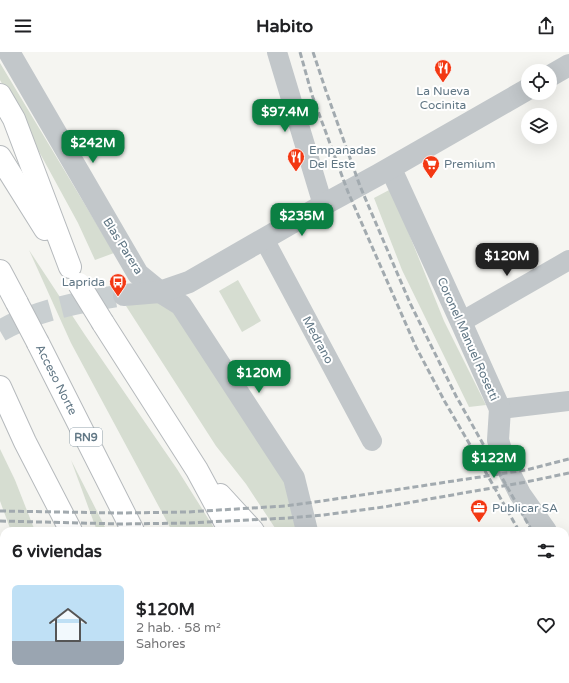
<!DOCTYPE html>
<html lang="es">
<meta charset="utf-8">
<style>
body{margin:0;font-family:"Varela Round",sans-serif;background:#f2f2f2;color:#202124;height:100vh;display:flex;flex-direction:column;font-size:15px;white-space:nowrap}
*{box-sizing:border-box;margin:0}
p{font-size:13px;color:#757577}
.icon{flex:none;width:22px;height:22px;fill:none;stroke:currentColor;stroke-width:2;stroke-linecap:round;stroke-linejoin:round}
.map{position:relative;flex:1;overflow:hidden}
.drawer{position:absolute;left:0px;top:475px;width:569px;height:156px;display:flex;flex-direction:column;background:#fff;border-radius:12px 12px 0 0;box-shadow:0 4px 16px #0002}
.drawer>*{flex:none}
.tools{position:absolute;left:521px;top:12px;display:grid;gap:8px}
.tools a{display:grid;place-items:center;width:36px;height:36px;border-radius:50%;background:#fff;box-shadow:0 4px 16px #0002;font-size:20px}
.price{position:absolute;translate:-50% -34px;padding:0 9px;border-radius:8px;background:#0b8043;color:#fff;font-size:13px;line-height:26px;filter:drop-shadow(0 1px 2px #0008)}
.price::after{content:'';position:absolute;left:50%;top:24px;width:12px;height:9px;margin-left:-6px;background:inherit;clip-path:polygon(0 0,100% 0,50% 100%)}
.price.current{background:#222;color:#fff}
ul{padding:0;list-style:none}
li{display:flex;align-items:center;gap:12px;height:100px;padding:0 12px}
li+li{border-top:1px solid #e0e0e0}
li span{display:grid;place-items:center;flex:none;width:112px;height:80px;border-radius:6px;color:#555}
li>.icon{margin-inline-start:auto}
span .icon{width:48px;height:48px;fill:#fffc;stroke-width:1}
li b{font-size:17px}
h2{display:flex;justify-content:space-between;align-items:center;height:48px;padding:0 12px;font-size:17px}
header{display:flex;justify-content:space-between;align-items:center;height:52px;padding:0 12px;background:#fff;font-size:18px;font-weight:700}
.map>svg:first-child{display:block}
</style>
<header><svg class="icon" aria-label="menu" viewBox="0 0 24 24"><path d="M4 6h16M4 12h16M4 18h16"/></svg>Habito<svg class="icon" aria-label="share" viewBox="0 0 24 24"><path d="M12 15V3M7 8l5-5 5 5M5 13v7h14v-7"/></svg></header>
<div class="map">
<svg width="569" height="631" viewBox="0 0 569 631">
<rect width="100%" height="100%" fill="#f5f5f1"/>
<g fill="#d6ddd1">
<polygon points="0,11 114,201 95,208 78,171 0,28"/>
<polygon points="391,137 444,269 486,353 469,355 402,218 374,146"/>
<polygon points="29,198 85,283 177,417 216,479 172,479 71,291"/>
<polygon points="238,228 261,269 242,280 219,239"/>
<polygon points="157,243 174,257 291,431 300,479 277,479 246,432 216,394 126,254"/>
<polygon points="0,397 15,428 35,479 11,479 0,449"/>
<polygon points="71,408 107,479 97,479"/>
<polygon points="0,603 4,616 4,627 7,627 9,631 0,631"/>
<polygon points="267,627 309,627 311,631 270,631"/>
</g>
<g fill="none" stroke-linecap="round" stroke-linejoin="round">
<path stroke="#c9cfd1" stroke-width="22" stroke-dasharray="22 11" stroke-linecap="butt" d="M0,279C38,257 81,250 124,243"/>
<g stroke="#b6babd" stroke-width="24">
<g id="motorway">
<polyline points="0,43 14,67 70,215"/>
<polyline points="0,105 45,177"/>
<polyline points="0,219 17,251"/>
<polyline points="103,271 197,418 230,479"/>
<path id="s1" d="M38,291L133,479"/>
<polyline points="0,335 25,390 71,479"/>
<polyline points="220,443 253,479"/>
<polyline points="0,502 4,509"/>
<polyline points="0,531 4,544"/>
<polyline points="33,627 34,631"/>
<polyline points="63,627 65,631"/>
<polyline points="100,627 101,631"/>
<polyline points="134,627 136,631"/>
<polyline points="191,627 193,631"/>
<polyline points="229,627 231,631"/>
<polyline points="247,627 250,631"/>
<polyline points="322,627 325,631"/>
<polyline points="385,627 387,631"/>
</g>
</g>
<g stroke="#c2c7ca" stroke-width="20">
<polyline points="277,0 323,153"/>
<polyline points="264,187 372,389"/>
<polyline points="461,270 569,208"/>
<polyline points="500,357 569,349"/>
</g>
<g stroke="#c2c7ca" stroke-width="22">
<polyline points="9,0 138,222 160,240 181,253 294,426 307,479"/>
<polyline points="550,24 569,13"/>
<polyline points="391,117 461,270 500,357 498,388 506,414 520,442 546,479"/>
<polyline points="124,243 160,240 189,230 323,153 378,123 528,37"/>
<polyline points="565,499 569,501"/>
<polyline points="417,627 419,631"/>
</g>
<use href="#motorway" stroke="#fff" stroke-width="22"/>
<g stroke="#a2aaaf" stroke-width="3" stroke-dasharray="6 3" stroke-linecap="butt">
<polyline points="300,0 312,43 348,140 416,295 445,350 476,403 519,479"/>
<polyline points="313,0 326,39 360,134 410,251 456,344 532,479"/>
<polyline points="0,459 120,461 187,460 285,454 322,449 526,418 569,407"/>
<polyline points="0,469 122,472 188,471 288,466 323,463 384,455 526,430 569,421"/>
<polyline points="565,536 569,543"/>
<polyline points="565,560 569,567"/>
</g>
<g stroke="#b6babd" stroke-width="24" stroke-linecap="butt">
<g id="motorway-bridge">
<polyline points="79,232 103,271"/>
<polyline points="17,251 38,291"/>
</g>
</g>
<use href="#motorway-bridge" stroke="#fff" stroke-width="22"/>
</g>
<defs>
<g id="restaurant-pin" transform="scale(0.9)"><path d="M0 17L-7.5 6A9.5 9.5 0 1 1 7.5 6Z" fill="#f33813" stroke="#fff"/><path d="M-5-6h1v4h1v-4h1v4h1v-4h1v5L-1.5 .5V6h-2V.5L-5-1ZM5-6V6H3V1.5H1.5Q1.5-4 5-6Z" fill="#fff"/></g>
<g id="supermarket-pin" transform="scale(0.9)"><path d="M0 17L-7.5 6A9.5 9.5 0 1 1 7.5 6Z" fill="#f33813" stroke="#fff"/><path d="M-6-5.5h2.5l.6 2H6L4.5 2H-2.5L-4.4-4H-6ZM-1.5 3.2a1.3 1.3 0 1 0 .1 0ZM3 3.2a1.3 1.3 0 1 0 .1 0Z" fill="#fff"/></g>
<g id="bus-pin" transform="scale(0.9)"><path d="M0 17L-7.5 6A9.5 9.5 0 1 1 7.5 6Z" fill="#f33813" stroke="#fff"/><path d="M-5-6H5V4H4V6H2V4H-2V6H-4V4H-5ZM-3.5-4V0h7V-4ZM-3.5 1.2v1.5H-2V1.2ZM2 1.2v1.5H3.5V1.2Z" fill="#fff"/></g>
<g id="office-pin" transform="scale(0.9)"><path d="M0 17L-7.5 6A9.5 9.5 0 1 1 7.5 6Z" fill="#f33813" stroke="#fff"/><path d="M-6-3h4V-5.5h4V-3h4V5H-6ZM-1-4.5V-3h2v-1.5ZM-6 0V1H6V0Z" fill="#fff"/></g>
</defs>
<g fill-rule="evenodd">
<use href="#restaurant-pin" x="443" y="16"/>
<use href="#restaurant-pin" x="296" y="105"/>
<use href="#supermarket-pin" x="431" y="112"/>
<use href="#bus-pin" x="118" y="230"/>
<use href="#office-pin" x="479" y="456"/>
</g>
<g text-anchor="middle" stroke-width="4" stroke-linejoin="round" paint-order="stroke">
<rect fill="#fff" stroke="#90a0aa" stroke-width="1" x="70" y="376" width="32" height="18" rx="3"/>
<g font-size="11" font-weight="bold" fill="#617785">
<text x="86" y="389">RN9</text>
</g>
<g font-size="12" fill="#617785" stroke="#fff" text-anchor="start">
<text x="443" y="43" text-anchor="middle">La Nueva<tspan x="443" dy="14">Cocinita</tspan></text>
<text x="309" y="102">Empanadas<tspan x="309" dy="14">Del Este</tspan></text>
<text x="444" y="116">Premium</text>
<text x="105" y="234" text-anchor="end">Laprida</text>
<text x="492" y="460">Publicar SA</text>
</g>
<g font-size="12" fill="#617785" stroke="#fff">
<text transform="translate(123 194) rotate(58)" y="4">Blas Parera</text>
<text transform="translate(468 287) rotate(66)" y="4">Coronel Manuel Rosetti</text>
<text transform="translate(318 288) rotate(62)" y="4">Medrano</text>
<text dy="4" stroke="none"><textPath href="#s1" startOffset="41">Acceso Norte</textPath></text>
</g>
</g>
</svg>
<div class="tools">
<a><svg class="icon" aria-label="locate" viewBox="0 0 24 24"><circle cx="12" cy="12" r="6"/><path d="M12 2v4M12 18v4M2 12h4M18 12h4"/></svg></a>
<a><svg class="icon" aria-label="layers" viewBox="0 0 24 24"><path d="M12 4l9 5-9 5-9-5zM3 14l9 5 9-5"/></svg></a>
</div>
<b class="price" style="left:285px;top:81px">$97.4M</b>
<b class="price" style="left:93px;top:112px">$242M</b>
<b class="price" style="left:302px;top:185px">$235M</b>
<b class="price current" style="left:507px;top:225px">$120M</b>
<b class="price" style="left:259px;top:342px">$120M</b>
<b class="price" style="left:494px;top:427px">$122M</b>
<section class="drawer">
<h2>6 viviendas<svg class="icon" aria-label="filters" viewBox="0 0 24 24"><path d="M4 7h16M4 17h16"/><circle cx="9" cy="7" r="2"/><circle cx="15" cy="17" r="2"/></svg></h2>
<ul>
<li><span style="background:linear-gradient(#bfe0f5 70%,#9aa5b1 0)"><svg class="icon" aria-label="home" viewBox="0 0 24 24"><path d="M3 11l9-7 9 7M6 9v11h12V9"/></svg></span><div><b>$120M</b><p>2 hab. · 58 m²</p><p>Sahores</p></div><svg class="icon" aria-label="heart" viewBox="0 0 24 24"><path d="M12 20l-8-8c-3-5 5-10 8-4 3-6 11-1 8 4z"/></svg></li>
</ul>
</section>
</div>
